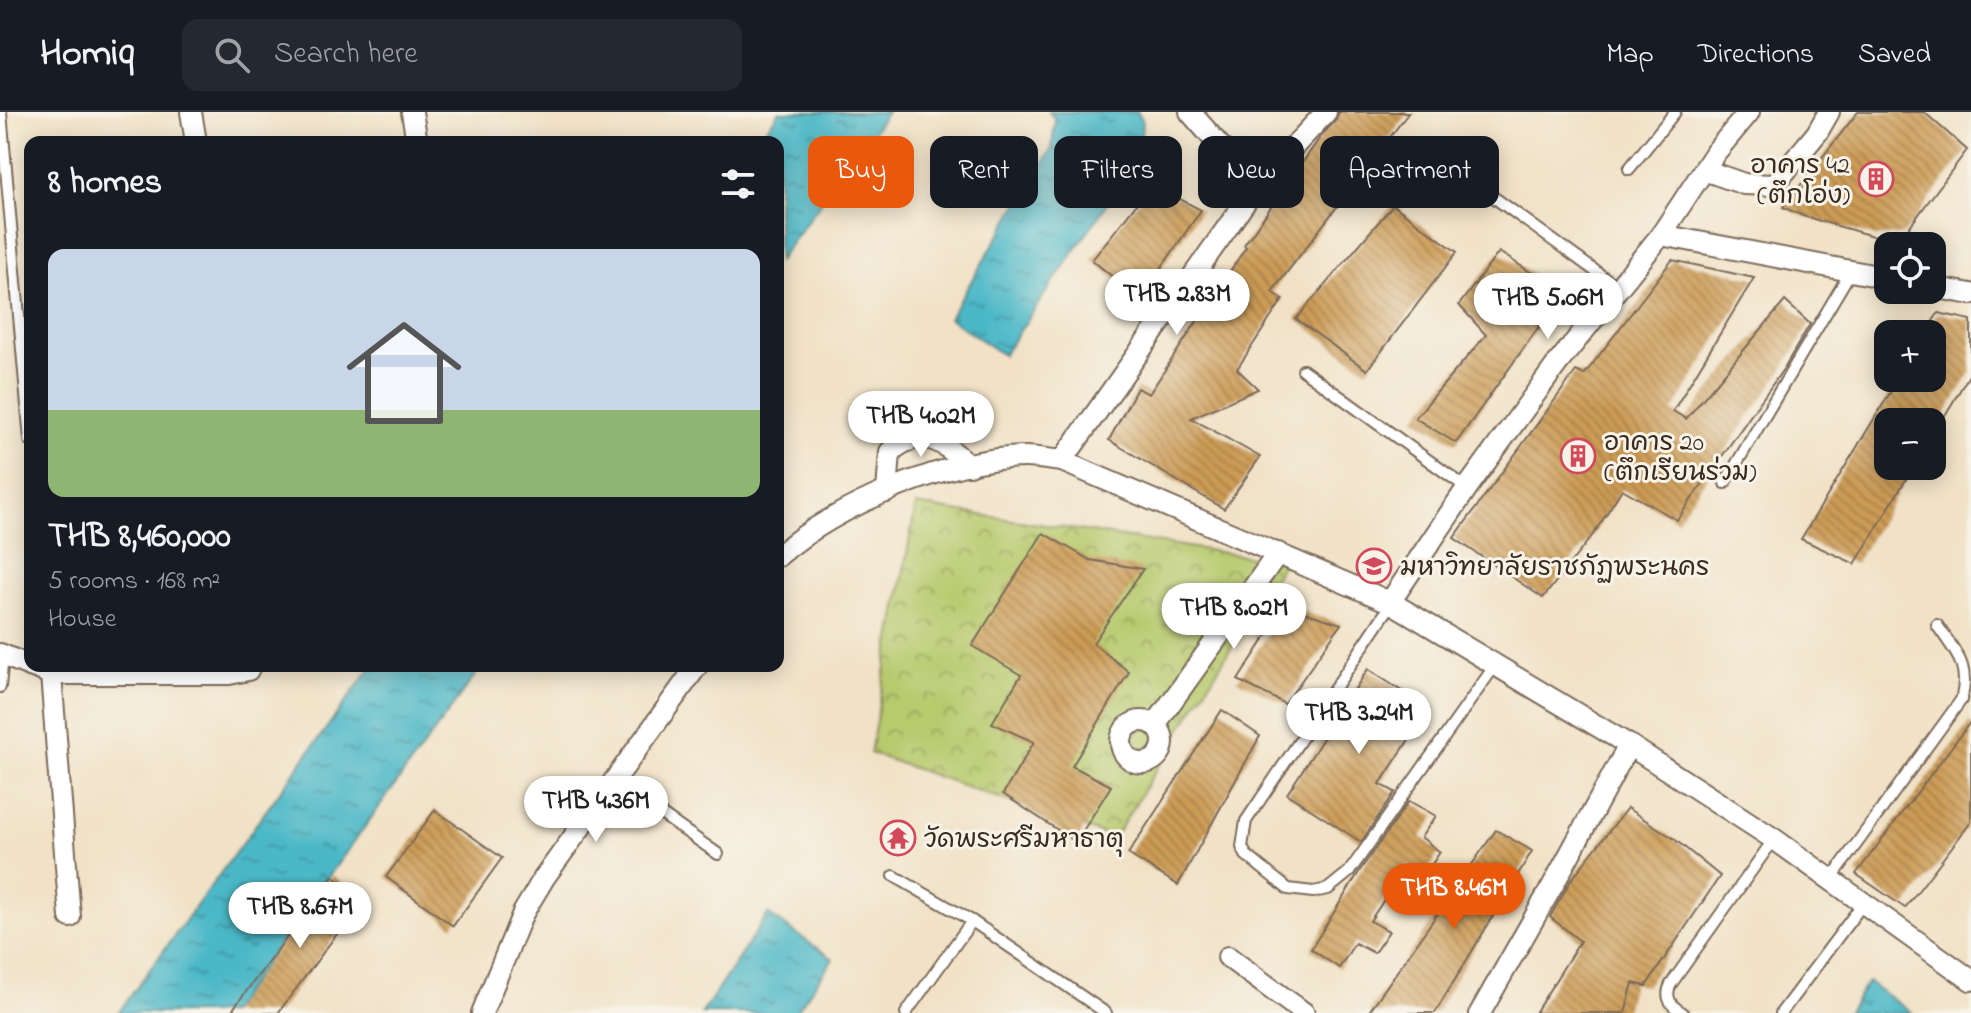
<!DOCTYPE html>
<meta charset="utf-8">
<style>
body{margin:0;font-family:"Indie Flower","Playpen Sans Thai",sans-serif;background:#242831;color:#f1f3f6;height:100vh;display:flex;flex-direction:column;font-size:30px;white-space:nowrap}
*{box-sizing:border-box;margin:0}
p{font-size:26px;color:#9ea1a6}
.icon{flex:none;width:44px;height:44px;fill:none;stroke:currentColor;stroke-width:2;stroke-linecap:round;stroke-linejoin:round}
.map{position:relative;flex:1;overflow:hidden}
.details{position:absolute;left:24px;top:24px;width:760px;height:536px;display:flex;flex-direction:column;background:#171b24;border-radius:16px;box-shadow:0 4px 20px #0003}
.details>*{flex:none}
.hud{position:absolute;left:808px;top:24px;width:760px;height:72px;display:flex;gap:16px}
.buttons{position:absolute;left:1874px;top:120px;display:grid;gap:16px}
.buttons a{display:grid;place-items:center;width:72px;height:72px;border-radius:16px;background:#171b24;box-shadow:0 4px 20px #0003;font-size:40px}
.price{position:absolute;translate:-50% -68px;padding:0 18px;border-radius:28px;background:#fff;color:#222;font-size:26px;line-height:52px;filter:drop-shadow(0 2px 4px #0008)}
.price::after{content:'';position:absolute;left:50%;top:48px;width:24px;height:18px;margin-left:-12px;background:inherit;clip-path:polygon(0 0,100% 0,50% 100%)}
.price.current{background:#ea580c;color:#fff}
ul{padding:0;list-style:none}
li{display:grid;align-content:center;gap:16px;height:424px;padding:0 24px}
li+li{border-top:2px solid #363941}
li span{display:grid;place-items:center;height:248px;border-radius:16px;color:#555}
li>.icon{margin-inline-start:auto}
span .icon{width:144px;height:144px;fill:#fffc;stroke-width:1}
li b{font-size:34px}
h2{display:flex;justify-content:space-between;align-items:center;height:96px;padding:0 24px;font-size:34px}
.chip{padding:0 28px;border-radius:16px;background:#171b24;box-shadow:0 4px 20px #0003;font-size:28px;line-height:72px}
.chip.current{background:#ea580c;color:#fff}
header{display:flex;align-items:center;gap:48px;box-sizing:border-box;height:112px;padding:0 40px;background:#171b24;border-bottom:2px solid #363941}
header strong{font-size:38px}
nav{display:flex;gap:44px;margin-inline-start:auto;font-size:28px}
.search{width:560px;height:72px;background:#242831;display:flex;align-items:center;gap:20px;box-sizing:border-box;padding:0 28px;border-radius:16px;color:#9ea1a6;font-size:30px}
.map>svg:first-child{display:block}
</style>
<header>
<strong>Homiq</strong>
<div class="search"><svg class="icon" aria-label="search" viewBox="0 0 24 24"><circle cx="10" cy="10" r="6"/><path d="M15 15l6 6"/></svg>Search here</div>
<nav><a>Map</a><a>Directions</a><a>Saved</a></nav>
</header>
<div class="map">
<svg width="1971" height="901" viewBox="0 0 1971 901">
<defs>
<pattern id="park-crowns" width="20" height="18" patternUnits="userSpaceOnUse" patternTransform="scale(2)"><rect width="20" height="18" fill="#b8ca6e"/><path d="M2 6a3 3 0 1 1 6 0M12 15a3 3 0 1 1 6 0" fill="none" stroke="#97a45a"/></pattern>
<pattern id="water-ripples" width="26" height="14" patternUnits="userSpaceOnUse" patternTransform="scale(2)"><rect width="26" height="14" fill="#4cb8c7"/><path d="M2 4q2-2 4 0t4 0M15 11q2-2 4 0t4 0" fill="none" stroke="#4096a1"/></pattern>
<pattern id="building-back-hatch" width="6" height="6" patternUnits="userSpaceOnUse" patternTransform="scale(2)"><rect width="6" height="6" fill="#cc9b55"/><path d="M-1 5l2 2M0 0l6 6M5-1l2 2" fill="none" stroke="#a77f46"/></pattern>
</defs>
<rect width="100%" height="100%" fill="#f7f3e8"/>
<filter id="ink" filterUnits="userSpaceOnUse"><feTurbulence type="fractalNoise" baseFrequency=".0125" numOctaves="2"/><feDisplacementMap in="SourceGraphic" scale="16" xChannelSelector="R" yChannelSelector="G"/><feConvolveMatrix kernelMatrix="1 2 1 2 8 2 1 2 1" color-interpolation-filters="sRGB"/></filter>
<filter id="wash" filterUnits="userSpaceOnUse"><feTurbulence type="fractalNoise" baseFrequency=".006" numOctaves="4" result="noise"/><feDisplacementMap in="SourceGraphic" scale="32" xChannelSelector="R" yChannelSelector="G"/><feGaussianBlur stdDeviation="1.8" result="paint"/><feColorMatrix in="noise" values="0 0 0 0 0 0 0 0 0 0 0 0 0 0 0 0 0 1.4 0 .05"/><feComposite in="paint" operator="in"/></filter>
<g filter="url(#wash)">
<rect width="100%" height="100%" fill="#f1e2c7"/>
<polygon fill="url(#park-crowns)" stroke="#7a7a46" stroke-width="2" points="916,393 1284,450 1114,726 870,641"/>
<g fill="url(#water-ripples)" stroke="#447172" stroke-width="2">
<polygon points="779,0 887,0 778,149 778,30 757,30"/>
<polygon points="1049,0 1137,0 1142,7 1140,44 1003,243 949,206 1052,36 1055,7"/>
<polygon points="372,554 482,554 229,901 118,901"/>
<polygon points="768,802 833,847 795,901 702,901"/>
<polygon points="1868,870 1912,901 1847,901"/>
</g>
<g id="blocks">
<g fill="url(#building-back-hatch)">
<polygon points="1339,0 1409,0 1272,180 1283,187 1237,257 1258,277 1191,306 1260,345 1224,397 1109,328 1137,276 1149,282 1246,135 1244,133 1322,23 1336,8"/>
<polygon points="1858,0 1924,0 1967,38 1904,122 1876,125 1803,104 1783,95"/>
<polygon points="1152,72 1201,98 1140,187 1092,148"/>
<polygon points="1393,93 1457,140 1367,258 1296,207"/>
<polygon points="1499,140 1563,181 1456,331 1415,306 1486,223 1459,193"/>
<polygon points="1672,148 1754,166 1673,299 1686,307 1785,189 1810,212 1784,256 1677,408 1622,377 1595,420 1543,486 1454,426 1576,259 1584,263"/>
<polygon points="1938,201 1971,208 1971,260 1941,310 1888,310 1888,354 1914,354 1855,452 1801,427 1899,266 1932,266 1932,222 1925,222"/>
<polygon points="1043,421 1090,448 1143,457 1093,531 1129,560 1072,654 1111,674 1076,730 1003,682 1034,630 992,611 1021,563 972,534"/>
<polygon points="1286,494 1341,512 1285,592 1238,568"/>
<polygon points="1368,557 1429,597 1380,672 1395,680 1361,730 1287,682"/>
<polygon points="1222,598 1260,624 1178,773 1128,742"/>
<polygon points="1971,609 1971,710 1905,796 1856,762"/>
<polygon points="1409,689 1436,704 1421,725 1440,740 1428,758 1407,753 1370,809 1389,819 1374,841 1355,831 1339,856 1311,837 1361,757"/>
<polygon points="1627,696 1673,726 1720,764 1646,874 1633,871 1625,901 1535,901 1580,829 1550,805 1571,768"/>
<polygon points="435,698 502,746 453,814 386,765"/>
<polygon points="1496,718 1532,739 1435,901 1368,901"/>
<polygon points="333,764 363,787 278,901 230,901"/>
</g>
</g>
</g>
<g filter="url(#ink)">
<use href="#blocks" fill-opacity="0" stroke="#7b6a59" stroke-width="2"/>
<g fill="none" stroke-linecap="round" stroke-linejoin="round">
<g stroke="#7b6a59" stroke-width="14">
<g id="service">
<polyline points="1,0 30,328"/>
<polyline points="1629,57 1675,0"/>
<polyline points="1459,60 1620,177"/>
<polyline points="1303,258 1467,376"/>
<polyline points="1725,371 1851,159"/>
<polyline points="1392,491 1246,709 1242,735 1246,743 1288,777 1313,780 1328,777 1349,760 1496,552"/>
<polyline points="0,575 3,543"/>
<polyline points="614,669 718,742"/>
<polyline points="894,764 972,809 1106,901"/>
<path d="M1831,767L1961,588C1971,553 1955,540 1937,513"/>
<polyline points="906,901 972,809"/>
<path d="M1683,901C1671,894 1664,886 1671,872L1774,727"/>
<polyline points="1781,901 1864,790"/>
</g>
</g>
<g stroke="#7b6a59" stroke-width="24">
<g id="minor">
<polyline points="191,0 196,30"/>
<polyline points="412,0 417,30"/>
<polyline points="1190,0 1256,75"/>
<polyline points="1704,58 1744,72 1774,73 1817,21 1829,0"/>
<polyline points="1661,123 1888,166"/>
<polyline points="1932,175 1971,182"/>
<polyline points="1062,349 1256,75 1326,0"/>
<path d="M887,380L890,340C924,312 941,330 969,353"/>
<path d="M778,444C834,394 949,346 1025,345C1037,345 1050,348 1062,349L1392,491L1629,633L1774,727L1971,868"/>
<polyline points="1390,490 1467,376 1557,252 1661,123 1715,41 1749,0"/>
<polyline points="0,542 30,554"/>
<polyline points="30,554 51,562 229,562 248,558 250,554"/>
<polyline points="51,562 70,805"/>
<circle cx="1142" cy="630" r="21"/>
<polyline points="1155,613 1278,441"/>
<polyline points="1228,845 1304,901"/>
<polyline points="482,901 523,801 544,766 697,554"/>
<polyline points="1480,901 1553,773 1629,633"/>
</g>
</g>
<use href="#service" stroke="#fff" stroke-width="10"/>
<use href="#minor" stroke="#fff" stroke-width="20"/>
</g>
</g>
<defs>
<g id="building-ring" transform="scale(1.8)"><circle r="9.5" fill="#f7f3e8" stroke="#d1495b" stroke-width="1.5"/><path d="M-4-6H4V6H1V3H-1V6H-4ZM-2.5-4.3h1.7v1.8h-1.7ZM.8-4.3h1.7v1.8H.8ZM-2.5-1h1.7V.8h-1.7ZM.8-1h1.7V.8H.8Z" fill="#d1495b"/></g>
<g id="university-ring" transform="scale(1.8)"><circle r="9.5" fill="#f7f3e8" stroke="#d1495b" stroke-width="1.5"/><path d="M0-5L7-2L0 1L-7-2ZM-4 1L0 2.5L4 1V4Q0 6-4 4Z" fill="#d1495b"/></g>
<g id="temple-ring" transform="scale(1.8)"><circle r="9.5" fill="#f7f3e8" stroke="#d1495b" stroke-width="1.5"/><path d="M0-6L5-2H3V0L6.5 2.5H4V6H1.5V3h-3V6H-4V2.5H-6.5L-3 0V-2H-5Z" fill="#d1495b"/></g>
</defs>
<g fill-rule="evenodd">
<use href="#building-ring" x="1876" y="67"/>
<use href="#building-ring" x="1578" y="344"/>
<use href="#university-ring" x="1374" y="454"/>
<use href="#temple-ring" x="898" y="726"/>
</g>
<g text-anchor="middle" stroke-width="6" stroke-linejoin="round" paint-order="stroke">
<g font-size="26" fill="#3b2a1e" stroke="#f7f3e8" text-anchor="start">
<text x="1850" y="61" text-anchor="end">อาคาร 42<tspan x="1850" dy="30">(ตึกโอ่ง)</tspan></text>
<text x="1604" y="338">อาคาร 20<tspan x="1604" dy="30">(ตึกเรียนร่วม)</tspan></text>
<text x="1400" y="463">มหาวิทยาลัยราชภัฏพระนคร</text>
<text x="924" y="735">วัดพระศรีมหาธาตุ</text>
</g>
</g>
</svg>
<div class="buttons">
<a><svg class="icon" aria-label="locate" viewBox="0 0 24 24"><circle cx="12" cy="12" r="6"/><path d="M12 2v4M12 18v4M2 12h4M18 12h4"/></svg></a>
<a>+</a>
<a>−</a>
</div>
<b class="price" style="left:1177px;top:225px">THB 2.83M</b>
<b class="price" style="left:1548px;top:229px">THB 5.06M</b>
<b class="price" style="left:921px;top:347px">THB 4.02M</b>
<b class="price" style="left:1234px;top:539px">THB 8.02M</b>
<b class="price" style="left:1359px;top:644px">THB 3.24M</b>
<b class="price" style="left:596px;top:732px">THB 4.36M</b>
<b class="price current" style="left:1454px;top:819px">THB 8.46M</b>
<b class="price" style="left:300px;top:838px">THB 8.67M</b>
<div class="hud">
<a class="chip current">Buy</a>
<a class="chip">Rent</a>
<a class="chip">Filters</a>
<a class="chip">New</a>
<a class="chip">Apartment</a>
</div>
<section class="details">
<h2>8 homes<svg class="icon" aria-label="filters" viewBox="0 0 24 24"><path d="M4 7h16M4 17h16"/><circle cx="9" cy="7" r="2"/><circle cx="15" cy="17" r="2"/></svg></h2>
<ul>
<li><span style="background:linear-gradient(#c9d6e8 65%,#8fb573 0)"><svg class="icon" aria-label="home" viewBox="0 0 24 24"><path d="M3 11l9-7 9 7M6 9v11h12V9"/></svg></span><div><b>THB 8,460,000</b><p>5 rooms · 168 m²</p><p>House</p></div></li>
</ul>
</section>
</div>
